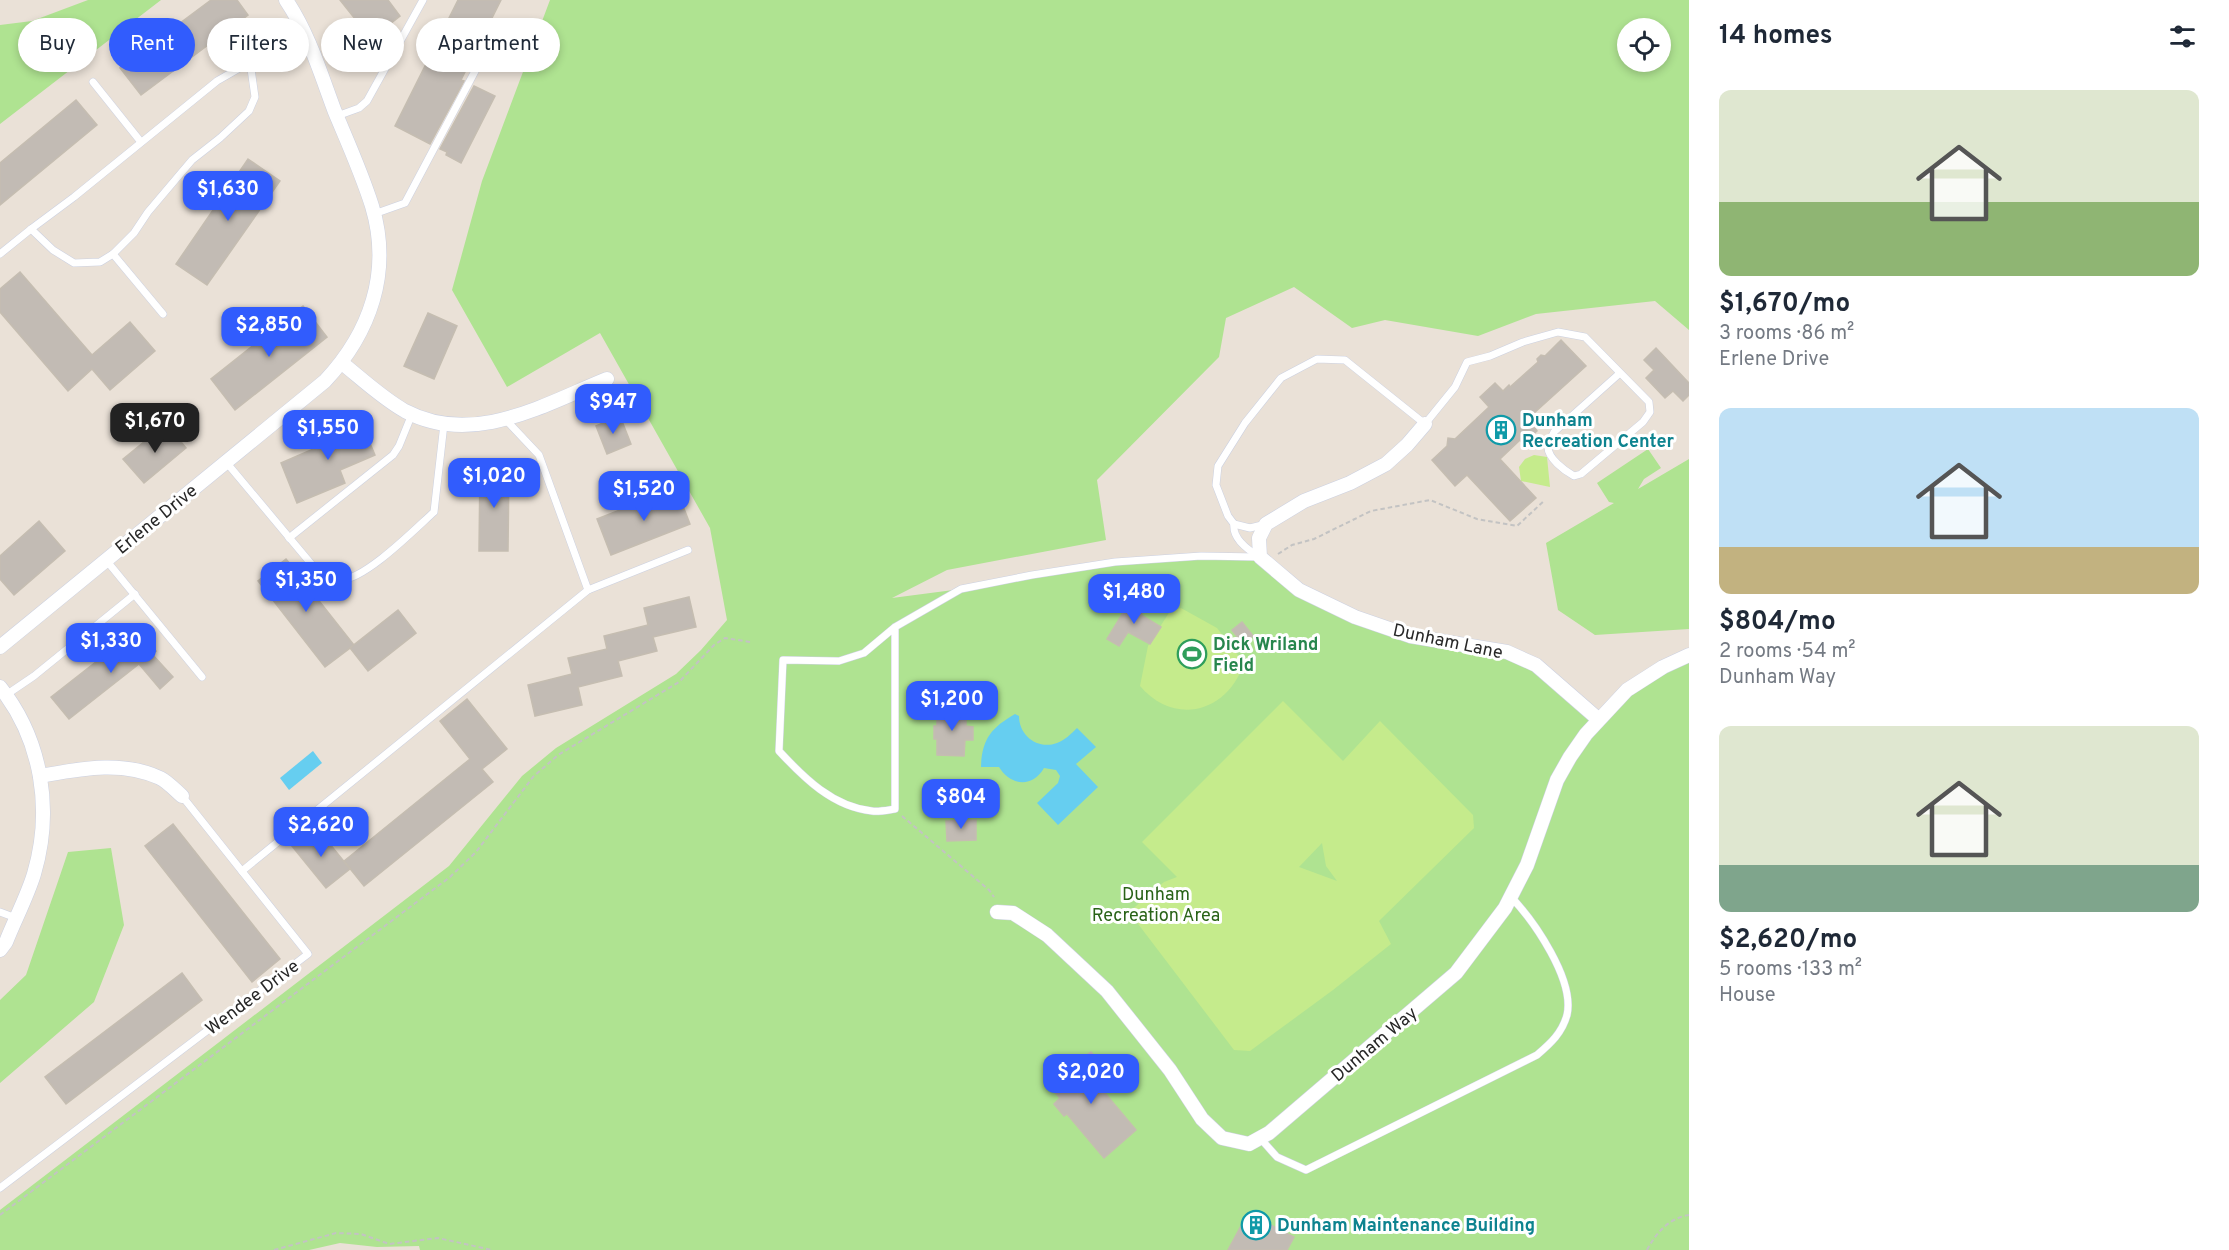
<!DOCTYPE html>
<meta charset="utf-8">
<style>
body{margin:0;font-family:Overpass,sans-serif;background:#f2f2f3;color:#1f2937;height:100vh;display:flex;flex-direction:column;font-size:22px;white-space:nowrap}
*{box-sizing:border-box;margin:0}
p{font-size:20px;color:#747a83}
.icon{flex:none;width:33px;height:33px;fill:none;stroke:currentColor;stroke-width:2;stroke-linecap:round;stroke-linejoin:round}
.map{position:relative;flex:1;overflow:hidden}
.details{display:flex;flex-direction:column;background:#fff;width:540px}
.details>*{flex:none}
.guide{position:absolute;left:18px;top:18px;width:570px;height:54px;display:flex;gap:12px}
.tools{position:absolute;left:1617px;top:18px;display:grid;gap:12px}
.tools a{display:grid;place-items:center;width:54px;height:54px;border-radius:50%;background:#fff;box-shadow:0 3px 9px #0003;font-size:30px}
.price{position:absolute;translate:-50% -51px;padding:0 14px;border-radius:12px;background:#315cfd;color:#fff;font-size:20px;line-height:39px;filter:drop-shadow(0 2px 3px #0008)}
.price::after{content:'';position:absolute;left:50%;top:36px;width:18px;height:14px;margin-left:-9px;background:inherit;clip-path:polygon(0 0,100% 0,50% 100%)}
.price.active{background:#222;color:#fff}
ul{padding:0;list-style:none}
li{display:grid;align-content:center;gap:12px;height:318px;padding:0 30px}
li span{display:grid;place-items:center;height:186px;border-radius:12px;color:#555}
li>.icon{margin-inline-start:auto}
span .icon{width:108px;height:108px;fill:#fffc;stroke-width:1}
li b{font-size:26px}
h2{display:flex;justify-content:space-between;align-items:center;height:72px;padding:0 30px;font-size:26px}
.pill{padding:0 21px;border-radius:27px;background:#fff;box-shadow:0 3px 9px #0003;font-size:21px;line-height:54px}
.pill.active{background:#315cfd;color:#fff}
main{display:flex;flex:1;min-height:0}
.map>svg:first-child{display:block}
</style>
<main>
<div class="map">
<svg width="1689" height="1250" viewBox="0 0 1689 1250">
<rect width="100%" height="100%" fill="#eae1d7"/>
<g fill="#afe391" fill-rule="evenodd">
<polygon points="88,0 161,0 0,124 0,25 32,21"/>
<path d="M550,0H1689V330L1655,301L1536,314L1478,336L1385,320L1352,328L1294,287L1226,318L1219,357L1097,480L1106,540L947,570L892,598L961,589L1115,562L1260,557L1268,564L1355,617L1507,652L1598,719L1627,690L1689,655V1250H420L419,1246L377,1247L340,1243L309,1250H0V1210L449,866L522,776L556,748L676,674L701,650L727,620L710,528L600,333L507,387L452,290L482,181ZM1628,28H1660V62H1628Z"/>
<polygon points="1648,449 1661,468 1644,479 1638,489 1689,459 1689,629 1595,635 1558,610 1546,543 1614,503 1609,502 1597,483"/>
<polygon points="111,848 124,925 94,1002 0,1083 0,1000 26,975 68,852"/>
</g>
<g fill="#c5eb8c" fill-rule="evenodd">
<polygon points="1534,455 1547,457 1550,487 1521,481 1519,467 1525,459"/>
<path d="M1181,608L1217,628L1244,663C1228,712 1175,727 1140,686L1148,646L1170,611Z"/>
<path d="M1283,701L1343,761L1380,721L1473,815L1474,828L1379,921L1391,944L1333,990L1250,1051L1234,1050L1129,912L1164,882L1177,877L1142,842ZM1322,843L1326,866L1337,881L1299,867Z"/>
</g>
<g fill="#66cef0">
<path d="M1015,714L1019,716C1019,736 1038,750 1057,743C1065,740 1071,734 1077,728L1096,747L1076,764L1098,787L1058,825L1037,803L1058,783L1060,776L1056,770L1044,768C1032,789 1010,785 999,767H981C982,739 991,728 1015,714Z"/>
<polygon points="313,751 322,763 289,790 280,778"/>
</g>
<g fill="#c2bbb4" stroke="#c5bdb1" stroke-width="1.5">
<polygon points="211,0 237,0 248,15 141,95 120,68"/>
<polygon points="340,0 388,0 400,16 371,39"/>
<polygon points="458,0 501,0 461,80 464,81 430,144 395,126"/>
<polygon points="474,86 495,96 461,163 446,155 447,152 440,149"/>
<polygon points="76,100 97,125 0,205 0,163"/>
<polygon points="248,159 280,181 207,285 176,264"/>
<polygon points="20,272 92,355 130,322 155,351 110,390 92,369 68,391 0,312 0,289"/>
<polygon points="303,306 327,337 235,410 211,379"/>
<polygon points="428,313 457,326 434,379 404,366"/>
<polygon points="1561,340 1586,366 1533,414 1540,423 1535,428 1537,431 1523,444 1520,440 1500,459 1536,498 1510,521 1467,475 1455,486 1432,460 1447,446 1448,438 1455,439 1489,407 1480,397 1495,383 1503,391 1509,385 1510,387 1538,362 1537,359 1541,355 1545,356"/>
<polygon points="1656,348 1689,383 1689,395 1683,401 1673,391 1665,398 1646,378 1654,370 1644,360"/>
<polygon points="620,416 631,444 607,454 596,426"/>
<polygon points="359,417 375,455 340,470 345,483 297,503 281,463 325,444 320,434"/>
<polygon points="166,424 186,448 144,483 123,459"/>
<polygon points="480,467 509,467 508,551 479,551"/>
<polygon points="676,488 690,524 611,555 597,519"/>
<polygon points="39,521 65,551 14,595 0,579 0,556"/>
<polygon points="286,559 354,645 325,667 258,581"/>
<polygon points="689,597 696,627 653,637 657,651 618,661 622,676 578,687 582,705 535,716 528,685 572,674 568,658 607,649 604,636 648,625 644,608"/>
<polygon points="1132,598 1146,607 1141,615 1161,627 1150,644 1128,632 1119,646 1107,639"/>
<polygon points="398,610 416,633 368,671 350,648"/>
<polygon points="1242,622 1253,636 1243,644 1232,630"/>
<polygon points="138,629 156,651 152,654 173,677 160,689 139,664 69,719 51,697"/>
<polygon points="467,699 507,749 482,769 493,782 364,886 344,861 470,759 440,721"/>
<polygon points="937,708 966,708 966,726 973,727 973,740 965,740 964,756 937,755 937,739 934,739 934,726 937,726"/>
<polygon points="976,820 976,840 947,841 946,821"/>
<polygon points="173,824 280,959 252,982 145,846"/>
<polygon points="316,827 350,869 326,888 292,846"/>
<polygon points="182,973 202,1000 66,1104 45,1077"/>
<polygon points="1091,1052 1111,1076 1099,1086 1136,1130 1104,1158 1067,1114 1064,1116 1054,1104 1060,1098 1048,1084"/>
<polygon points="1248,1213 1294,1237 1287,1250 1228,1250"/>
</g>
<g fill="none" stroke-linecap="round" stroke-linejoin="round">
<g stroke="#ccd1e1" stroke-width="8">
<g id="service">
<polyline points="250,62 255,97 249,111 220,138 192,160 148,212 134,233 113,254 100,262 74,263 53,250 31,229 74,197 217,81 250,62 305,36"/>
<polyline points="93,82 141,142"/>
<polyline points="337,116 359,108 367,101 423,0"/>
<polyline points="374,214 405,203 482,58"/>
<polyline points="0,254 31,229"/>
<polyline points="113,254 163,314"/>
<polyline points="506,420 539,455 588,590"/>
<path d="M226,462L318,572C325,575 333,580 340,580C365,580 415,529 434,512L444,424"/>
<polyline points="1234,524 1250,528 1266,524"/>
<polyline points="289,538 393,455 399,446 412,414"/>
<path d="M1260,557C1248,550 1232,539 1234,524L1228,516L1216,485L1218,466L1245,423L1281,378L1317,359L1345,360L1425,424L1455,387L1467,362L1490,356L1523,342L1558,332L1585,337L1649,402L1650,412L1643,422L1581,474L1574,476C1565,471 1547,458 1548,446C1548,441 1552,437 1554,432L1620,373"/>
<polyline points="106,560 202,677"/>
<path d="M895,627V809C888,810 879,812 872,811C833,807 804,778 779,751L783,660L839,661L864,653L895,627L961,589L1032,575L1115,562L1201,556L1258,557"/>
<polyline points="6,695 34,676 135,594"/>
<polyline points="242,871 588,590 688,550"/>
<polyline points="0,912 16,918"/>
<path d="M1260,1138L1277,1157L1306,1170L1537,1055C1551,1043 1562,1033 1567,1015C1575,980 1534,921 1511,897"/>
<polyline points="0,1188 308,954 182,796"/>
</g>
</g>
<g stroke="#ccd1e1" stroke-width="15">
<g id="minor">
<path d="M342,363C362,379 382,398 405,411C473,447 543,405 607,379"/>
<polyline points="1425,424 1407,445 1386,464 1350,483 1304,501 1266,524 1259,538 1260,557 1299,590 1355,617 1410,636 1507,652 1536,665 1598,719"/>
<path d="M0,647L325,381C370,333 392,272 372,206C362,174 348,143 335,112C321,75 309,34 286,0"/>
<path d="M0,687C42,740 53,810 34,874C27,897 15,919 6,942L0,950"/>
<path d="M40,776C80,769 121,760 160,778C168,782 175,790 182,796"/>
<polyline points="997,912 1013,913 1047,935 1107,991 1170,1070 1202,1119 1222,1138 1249,1144 1269,1133 1456,973 1505,908 1527,865 1557,780 1570,757 1586,734 1627,690 1663,667 1689,655"/>
</g>
</g>
<g stroke="#c3c3c3" stroke-width="2" stroke-dasharray="4.5 3" stroke-linecap="butt">
<polyline points="1278,554 1292,545 1314,539 1371,511 1430,500 1477,519 1517,526 1545,500"/>
<polyline points="902,816 989,890 994,897"/>
<polyline points="0,1215 450,877 476,852 533,777 558,755 679,682 714,645 725,638 750,642"/>
<polyline points="274,1250 336,1233 361,1234 389,1244 438,1238 492,1250"/>
<path d="M1647,1250C1656,1233 1669,1218 1689,1215"/>
</g>
<use href="#service" stroke="#fff" stroke-width="7"/>
<use href="#minor" stroke="#fff" stroke-width="14"/>
</g>
<defs>
<g id="building-ring" transform="scale(1.5)"><circle r="9.5" fill="#fff" stroke="#0f9aa8" stroke-width="1.5"/><path d="M-4-6H4V6H1V3H-1V6H-4ZM-2.5-4.3h1.7v1.8h-1.7ZM.8-4.3h1.7v1.8H.8ZM-2.5-1h1.7V.8h-1.7ZM.8-1h1.7V.8H.8Z" fill="#0f9aa8"/></g>
<g id="stadium-ring" transform="scale(1.5)"><circle r="9.5" fill="#fff" stroke="#2e9e5b" stroke-width="1.5"/><path d="M0-5a6.5 5 0 1 0 0 10a6.5 5 0 1 0 0-10ZM-3.5-1.8h7v3.6h-7Z" fill="#2e9e5b"/></g>
</defs>
<g fill-rule="evenodd">
<use href="#building-ring" x="1501" y="430"/>
<use href="#stadium-ring" x="1192" y="654"/>
<use href="#building-ring" x="1256" y="1225"/>
</g>
<g text-anchor="middle" stroke-width="6" stroke-linejoin="round" paint-order="stroke">
<g font-size="18" font-weight="bold" fill="#0d838f" stroke="#fff" text-anchor="start">
<text x="1522" y="426">Dunham<tspan x="1522" dy="21">Recreation Center</tspan></text>
<text x="1277" y="1231">Dunham Maintenance Building</text>
</g>
<g font-size="18" fill="#272727" stroke="#fff">
<text transform="translate(156 519) rotate(-39)" y="6">Erlene Drive</text>
<text transform="translate(1448 641) rotate(12)" y="6">Dunham Lane</text>
<text transform="translate(252 997) rotate(-37)" y="6">Wendee Drive</text>
<text transform="translate(1374 1044) rotate(-40)" y="6">Dunham Way</text>
</g>
<g font-size="18" font-weight="bold" fill="#27864d" stroke="#fff" text-anchor="start">
<text x="1213" y="650">Dick Wriland<tspan x="1213" dy="21">Field</tspan></text>
</g>
<g font-size="18" fill="#296317" stroke="#fff">
<text x="1156" y="900">Dunham<tspan x="1156" dy="21">Recreation Area</tspan></text>
</g>
</g>
</svg>
<div class="tools">
<a><svg class="icon" aria-label="locate" viewBox="0 0 24 24"><circle cx="12" cy="12" r="6"/><path d="M12 2v4M12 18v4M2 12h4M18 12h4"/></svg></a>
</div>
<b class="price" style="left:228px;top:222px">$1,630</b>
<b class="price" style="left:269px;top:358px">$2,850</b>
<b class="price" style="left:613px;top:435px">$947</b>
<b class="price active" style="left:155px;top:454px">$1,670</b>
<b class="price" style="left:328px;top:461px">$1,550</b>
<b class="price" style="left:494px;top:509px">$1,020</b>
<b class="price" style="left:644px;top:522px">$1,520</b>
<b class="price" style="left:306px;top:613px">$1,350</b>
<b class="price" style="left:1134px;top:625px">$1,480</b>
<b class="price" style="left:111px;top:674px">$1,330</b>
<b class="price" style="left:952px;top:732px">$1,200</b>
<b class="price" style="left:961px;top:830px">$804</b>
<b class="price" style="left:321px;top:858px">$2,620</b>
<b class="price" style="left:1091px;top:1105px">$2,020</b>
<div class="guide">
<a class="pill">Buy</a>
<a class="pill active">Rent</a>
<a class="pill">Filters</a>
<a class="pill">New</a>
<a class="pill">Apartment</a>
</div>
</div>
<section class="details">
<h2>14 homes<svg class="icon" aria-label="filters" viewBox="0 0 24 24"><path d="M4 7h16M4 17h16"/><circle cx="9" cy="7" r="2"/><circle cx="15" cy="17" r="2"/></svg></h2>
<ul>
<li><span style="background:linear-gradient(#dfe7d0 60%,#8fb573 0)"><svg class="icon" aria-label="home" viewBox="0 0 24 24"><path d="M3 11l9-7 9 7M6 9v11h12V9"/></svg></span><div><b>$1,670/mo</b><p>3 rooms · 86 m²</p><p>Erlene Drive</p></div></li>
<li><span style="background:linear-gradient(#bfe0f5 75%,#c2b280 0)"><svg class="icon" aria-label="home" viewBox="0 0 24 24"><path d="M3 11l9-7 9 7M6 9v11h12V9"/></svg></span><div><b>$804/mo</b><p>2 rooms · 54 m²</p><p>Dunham Way</p></div></li>
<li><span style="background:linear-gradient(#dfe7d0 75%,#7fa58c 0)"><svg class="icon" aria-label="home" viewBox="0 0 24 24"><path d="M3 11l9-7 9 7M6 9v11h12V9"/></svg></span><div><b>$2,620/mo</b><p>5 rooms · 133 m²</p><p>House</p></div></li>
</ul>
</section>
</main>
